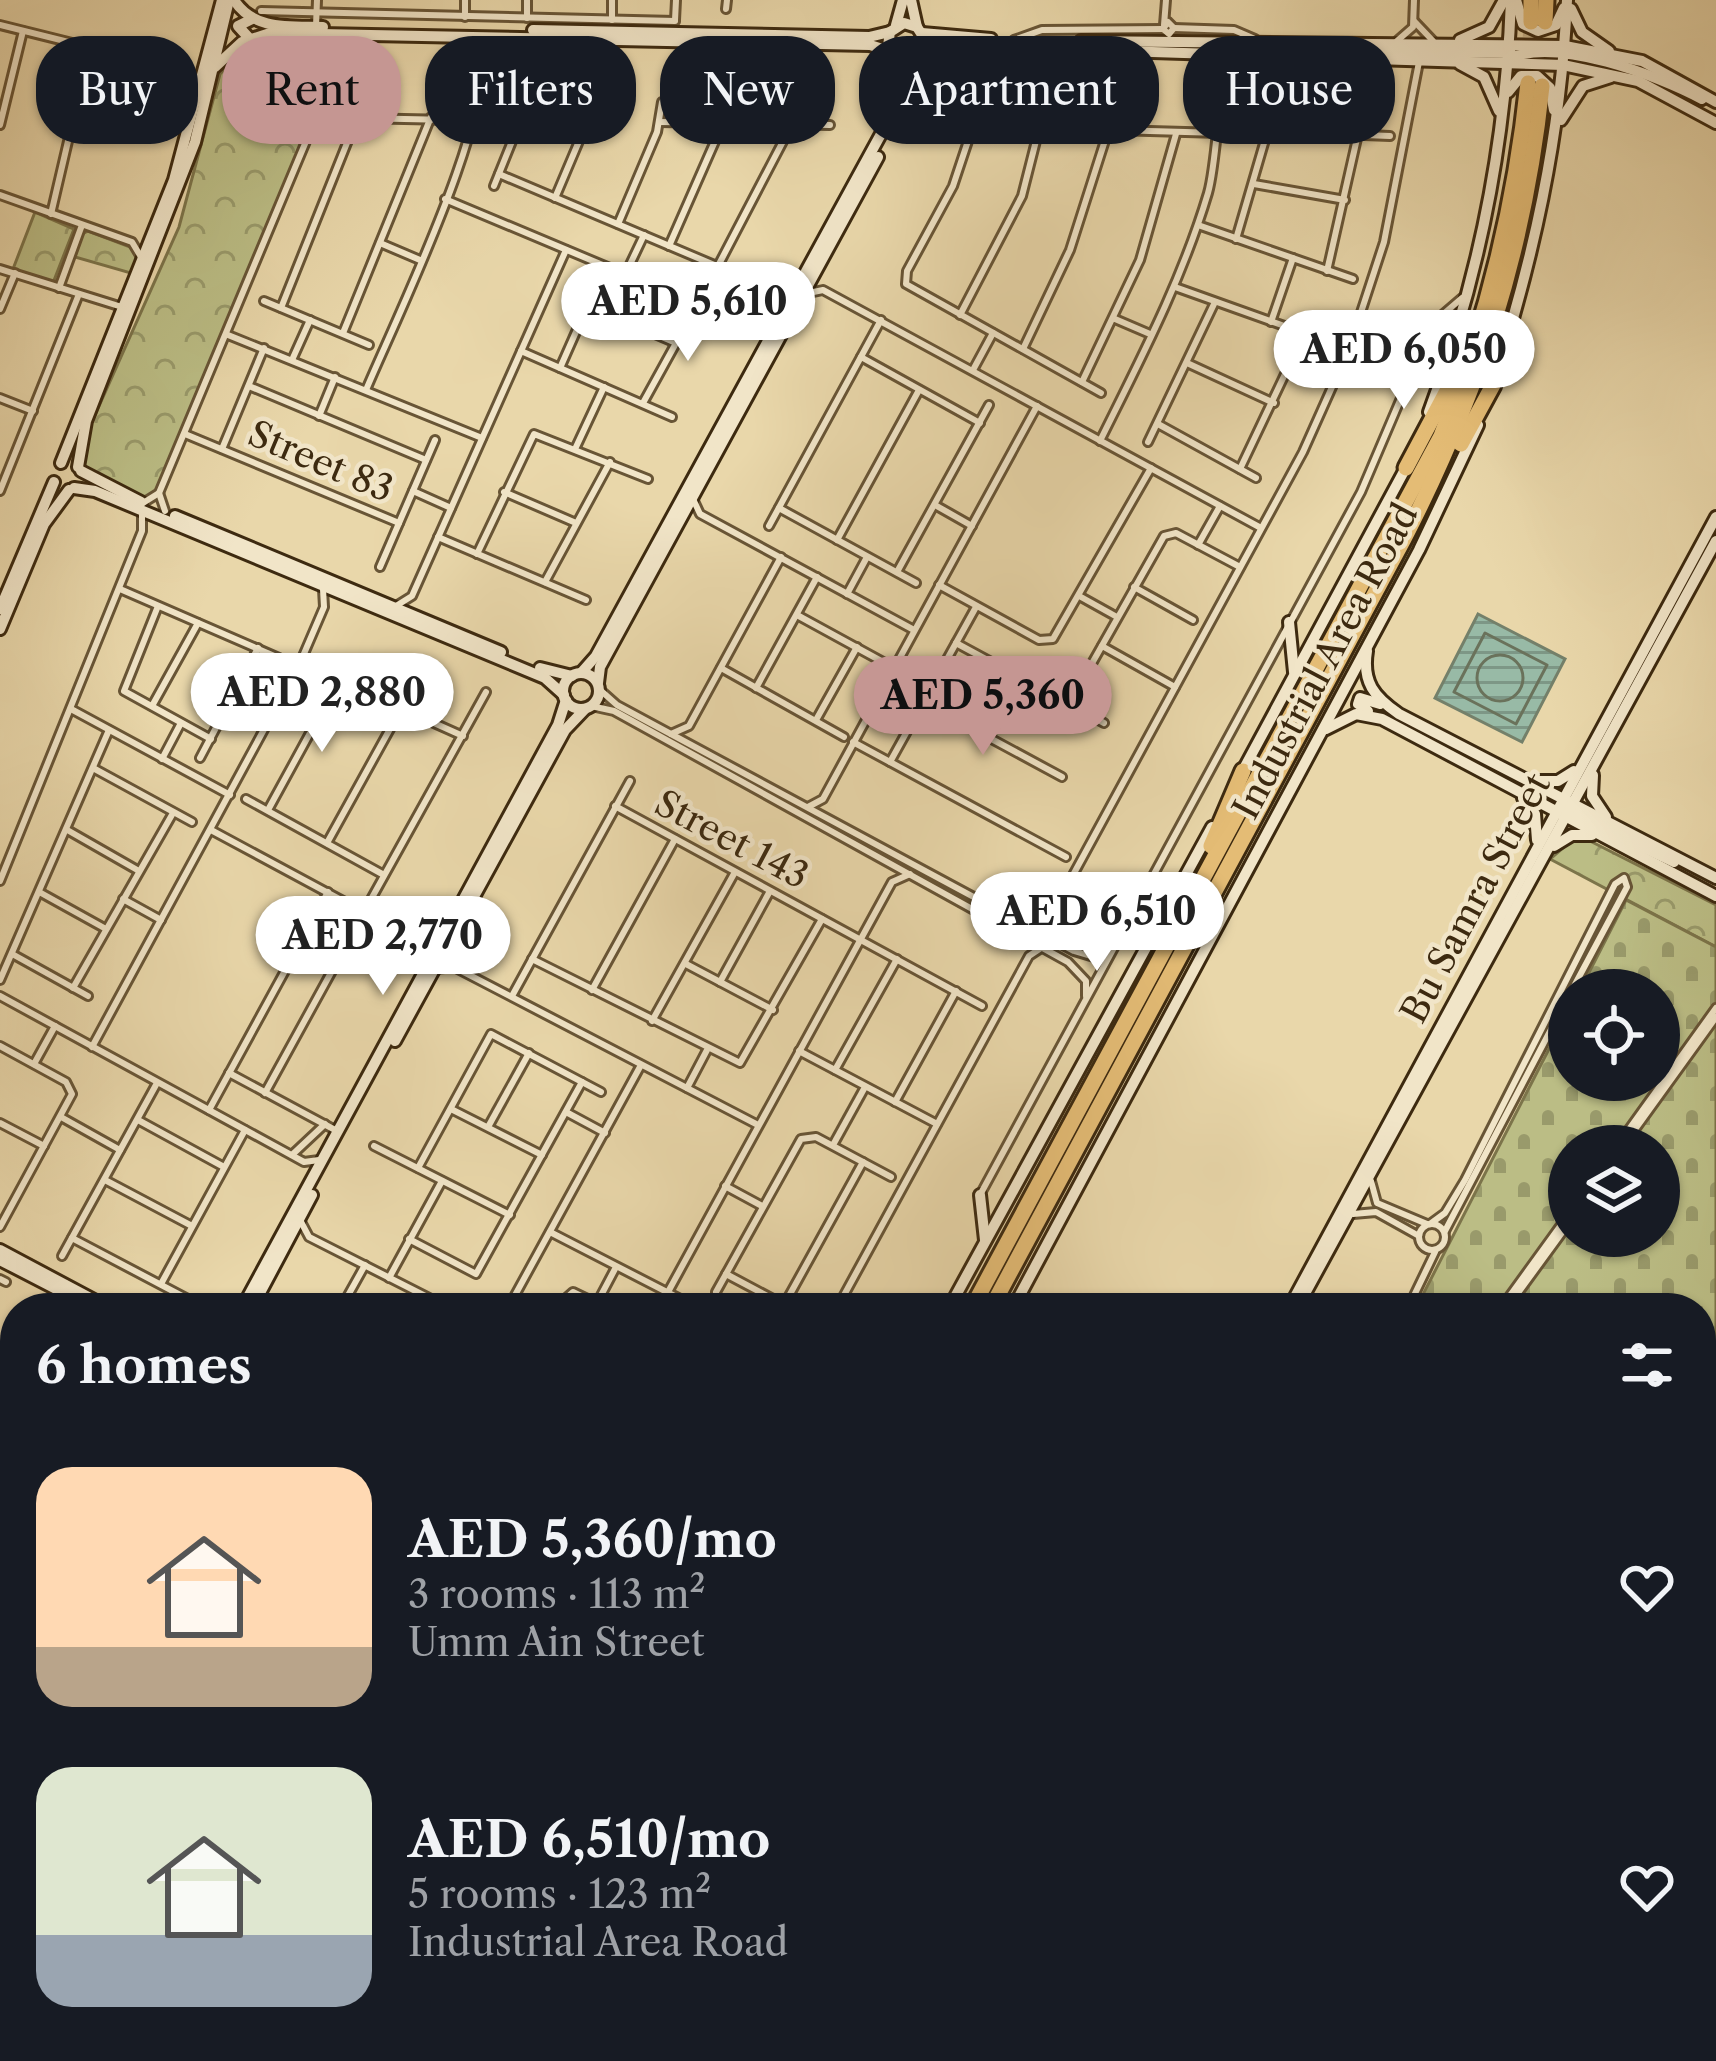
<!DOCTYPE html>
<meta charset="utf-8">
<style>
body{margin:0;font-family:"Libre Caslon Text",serif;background:#242831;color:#f1f3f6;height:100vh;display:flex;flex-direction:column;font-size:45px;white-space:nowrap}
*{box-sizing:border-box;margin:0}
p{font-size:39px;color:#9ea1a6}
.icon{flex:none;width:66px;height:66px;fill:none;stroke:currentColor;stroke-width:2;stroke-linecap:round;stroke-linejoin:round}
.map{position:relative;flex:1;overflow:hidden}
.details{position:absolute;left:0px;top:1293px;width:1716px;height:768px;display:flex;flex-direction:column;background:#171b24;border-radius:48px 48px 0 0;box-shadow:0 3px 9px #0004}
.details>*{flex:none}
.banner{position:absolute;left:36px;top:36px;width:1644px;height:108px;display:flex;gap:24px}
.buttons{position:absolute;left:1548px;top:969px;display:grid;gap:24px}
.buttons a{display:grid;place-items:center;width:132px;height:132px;border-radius:50%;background:#171b24;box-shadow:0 3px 9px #0004;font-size:60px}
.price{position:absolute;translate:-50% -102px;padding:0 27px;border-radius:42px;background:#fff;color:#222;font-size:39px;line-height:78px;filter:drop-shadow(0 3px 6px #0008)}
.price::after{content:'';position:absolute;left:50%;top:72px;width:36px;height:27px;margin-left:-18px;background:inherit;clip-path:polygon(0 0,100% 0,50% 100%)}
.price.on{background:#c59692;color:#111}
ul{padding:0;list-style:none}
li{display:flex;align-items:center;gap:36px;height:300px;padding:0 36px}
li span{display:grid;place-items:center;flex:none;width:336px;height:240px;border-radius:36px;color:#555}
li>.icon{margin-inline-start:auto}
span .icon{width:144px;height:144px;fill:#fffc;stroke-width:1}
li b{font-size:51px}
h2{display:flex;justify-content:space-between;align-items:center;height:144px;padding:0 36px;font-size:51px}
.tag{padding:0 42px;border-radius:48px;background:#171b24;box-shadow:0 3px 9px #0004;font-size:42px;line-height:108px}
.tag.on{background:#c59692;color:#111}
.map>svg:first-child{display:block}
</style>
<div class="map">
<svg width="1716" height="2061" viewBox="0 0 1716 2061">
<defs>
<pattern id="forest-crowns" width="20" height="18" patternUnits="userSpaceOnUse" patternTransform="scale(3)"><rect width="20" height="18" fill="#bbbd85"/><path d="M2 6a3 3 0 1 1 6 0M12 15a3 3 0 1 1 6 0" fill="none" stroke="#999a6b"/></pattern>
<pattern id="cemetery-stones" width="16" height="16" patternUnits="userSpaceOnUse" patternTransform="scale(3)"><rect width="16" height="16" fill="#bbbd85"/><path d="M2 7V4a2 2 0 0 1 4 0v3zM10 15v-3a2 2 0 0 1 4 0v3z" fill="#999a6b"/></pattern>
<pattern id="water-rules" width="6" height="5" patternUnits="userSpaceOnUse" patternTransform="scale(3)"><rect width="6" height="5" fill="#98baa6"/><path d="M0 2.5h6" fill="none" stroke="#7d9786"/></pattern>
</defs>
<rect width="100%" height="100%" fill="#e9d7aa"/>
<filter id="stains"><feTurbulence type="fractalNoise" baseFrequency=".00167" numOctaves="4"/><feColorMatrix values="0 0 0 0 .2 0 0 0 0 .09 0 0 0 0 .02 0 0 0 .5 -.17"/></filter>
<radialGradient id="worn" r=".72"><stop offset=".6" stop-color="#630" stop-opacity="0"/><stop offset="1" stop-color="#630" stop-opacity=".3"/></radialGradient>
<g fill="url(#forest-crowns)" stroke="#7c744a" stroke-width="3">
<polygon points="274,38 308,38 318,47 315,114 156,492 143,499 83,467 87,433 179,227 220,74 244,48"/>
<polygon points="35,212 74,229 53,283 13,269"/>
<polygon points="88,231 133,248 139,256 134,274 75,257 81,234"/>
<polygon points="1571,841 1590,841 1716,905 1716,947 1550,859"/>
</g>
<path fill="url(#cemetery-stones)" stroke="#7c744a" stroke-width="3" fill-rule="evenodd" d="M1626,900L1716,947V2061H1598L1568,2046H1701V1308H1416L1569,1010V1080H1659V990H1580ZM1569,1146H1659V1236H1569Z"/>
<polygon fill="url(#water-rules)" stroke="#74806a" stroke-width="3" points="1478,614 1565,659 1522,742 1435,698"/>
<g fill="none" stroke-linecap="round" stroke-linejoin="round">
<g stroke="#6a725b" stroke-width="3">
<polygon points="1485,633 1547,665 1516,724 1454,692"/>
<circle cx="1500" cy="678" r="23"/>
</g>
<polyline stroke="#c7b48b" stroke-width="15" stroke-dasharray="15 8" stroke-linecap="butt" points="1528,83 1531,22"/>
<g stroke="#685536" stroke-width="12">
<g id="street">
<polyline points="726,9 727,0"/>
<polyline points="261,11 675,21"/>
<polyline points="465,17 465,0"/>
<polyline points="527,18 527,0"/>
<polyline points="612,20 612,0"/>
<polyline points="675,20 676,0"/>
<polyline points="1414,21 1433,41"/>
<polygon points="1168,22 1174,28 1169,34 1163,29"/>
<polyline points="0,25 189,72 197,80"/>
<polyline points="1164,25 1166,0"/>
<polyline points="316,26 317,0"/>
<polyline points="1174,28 1234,30 1255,39"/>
<polyline points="1014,40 1042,30 1163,29"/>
<polyline points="1397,41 1413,27 1414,0"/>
<polyline points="319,111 357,118 587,123"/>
<polyline points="660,122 830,125"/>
<polyline points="0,125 23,31"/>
<polyline points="931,125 1221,133"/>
<polyline points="972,129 953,186 907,271 906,284 1101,393"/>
<polyline points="1239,130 1390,136"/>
<polyline points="499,174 757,283"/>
<polyline points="1254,184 1345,200"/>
<polyline points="494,186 521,119"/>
<polyline points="0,195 132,242 141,257"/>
<polyline points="555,198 593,108 595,68"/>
<polyline points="445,199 758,330 774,327"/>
<polyline points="51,214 90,47"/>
<polyline points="618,224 657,132 662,102"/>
<polyline points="1198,225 1353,279"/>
<polyline points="1236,239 1267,133"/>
<polyline points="380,243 420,260"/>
<polyline points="669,246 723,123"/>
<polyline points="718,266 791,126"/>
<polyline points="0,269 122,307"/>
<polyline points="1327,271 1358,134"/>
<polyline points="625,275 644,235"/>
<polyline points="1175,287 1349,349"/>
<polyline points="59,288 82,225"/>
<polyline points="804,294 823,290 1261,528"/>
<polyline points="264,301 369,345"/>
<polyline points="587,305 676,343"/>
<polyline points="281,308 357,118"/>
<polyline points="0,309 15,273"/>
<polyline points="960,315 1022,196 1039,129"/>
<polyline points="1115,319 1150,334"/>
<polyline points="1271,322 1293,258"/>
<polyline points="343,333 431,117"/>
<polyline points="228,335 482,438"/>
<polyline points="1023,349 1070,250 1108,131"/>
<polyline points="521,351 672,417"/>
<polyline points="861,357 980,423"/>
<polyline points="292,360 310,320"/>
<polyline points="1187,363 1274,403"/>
<polyline points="560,368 598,282"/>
<polyline points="973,370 993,333"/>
<polyline points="1082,382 1140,260 1176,134"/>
<polyline points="249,386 426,460"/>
<path d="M366,390C391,329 509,90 476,40"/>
<polyline points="0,398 33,411"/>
<polyline points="643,403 697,305"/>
<polyline points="319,416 335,377"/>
<polyline points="1158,424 1256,478"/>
<polyline points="185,434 399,523"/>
<path d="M1100,441C1140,360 1182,280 1208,193C1218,158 1218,78 1230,56"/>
<polyline points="1148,442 1215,302"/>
<polyline points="576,447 604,387"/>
<polyline points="222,449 264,348"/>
<polyline points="1240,469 1304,334"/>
<polyline points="0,491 79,294"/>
<polyline points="413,491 451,508"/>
<polyline points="504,492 576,523"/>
<polyline points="159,493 165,511"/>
<polyline points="693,499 700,514 914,630"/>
<polyline points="143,503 159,493 317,115 322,50"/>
<polyline points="935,505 972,526"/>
<polyline points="779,508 916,583"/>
<polyline points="769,526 881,320"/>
<polyline points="438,537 586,600"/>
<polyline points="837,540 919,390"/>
<polyline points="1198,545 1220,506"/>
<polyline points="477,554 534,434 648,479"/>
<polyline points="380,567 435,440"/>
<polyline points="897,572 989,405"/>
<polyline points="545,582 610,462"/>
<polyline points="939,585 1039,640 1053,639 1151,468"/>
<polyline points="1134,587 1193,620"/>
<polyline points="120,589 279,658"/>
<polyline points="847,594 867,557"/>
<polyline points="1081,597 1117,617"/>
<polyline points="158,606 124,691 211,739"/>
<polyline points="396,606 412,596 566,250"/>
<polyline points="797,615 894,668"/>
<polyline points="956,643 1104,723"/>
<polyline points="1102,646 1175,687"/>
<polyline points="302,664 463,736"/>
<polyline points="721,668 844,737"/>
<polyline points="756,688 817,577"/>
<polyline points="599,689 617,705 1074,951 1094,957 1113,947"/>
<polyline points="923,702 1062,777"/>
<polyline points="1069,704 1164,536 1176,533 1240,567"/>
<polyline points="152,706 198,623"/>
<polyline points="591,706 614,711 1068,962 1086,981 1086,996"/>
<polyline points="71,709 230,795"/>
<polyline points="816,720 857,647"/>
<polyline points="671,734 689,726 781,557"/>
<polyline points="853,742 1066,857"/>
<polyline points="200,758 258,648"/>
<polyline points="162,759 181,723"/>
<polyline points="890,762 976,607"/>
<polyline points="93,768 192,822"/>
<polyline points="246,799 384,875"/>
<polyline points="615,806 982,1006"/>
<polyline points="808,807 823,799 1037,406"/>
<polyline points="268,810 339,680"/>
<polyline points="211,830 423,944 429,956"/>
<polyline points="69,831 139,871"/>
<polyline points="327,843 401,709"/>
<polyline points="0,881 142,531 142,513"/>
<polyline points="41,893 106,929"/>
<polyline points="123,899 161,920"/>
<polyline points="364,912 486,692"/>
<polyline points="308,929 388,973"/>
<polyline points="1049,938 1048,921 1303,452 1349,349 1384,242 1419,62"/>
<polyline points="14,955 88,996"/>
<polyline points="532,959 740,1063 822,919"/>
<polyline points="686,964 773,1010"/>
<polyline points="435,969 454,967 758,1125"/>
<polyline points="0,980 109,730"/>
<polyline points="720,982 770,891"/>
<polyline points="73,988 173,813"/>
<polyline points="592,990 675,839"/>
<polyline points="0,996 304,1162 319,1160"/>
<polyline points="512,996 630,781"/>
<polyline points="652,1021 735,872"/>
<polyline points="0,1046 66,1082 72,1094 0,1227"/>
<polyline points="92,1047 300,663 324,607 323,589"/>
<polyline points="799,1051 937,1124"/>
<polyline points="34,1064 55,1026"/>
<polyline points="835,1070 897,959"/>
<polyline points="229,1073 337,1131"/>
<polyline points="687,1088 707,1050"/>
<polyline points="265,1093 344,949"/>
<polyline points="895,1102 956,991"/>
<polyline points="451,1109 542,1155"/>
<polyline points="209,1110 328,892"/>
<polyline points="566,1112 605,1133"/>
<polyline points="61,1117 120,1150"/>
<polyline points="138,1120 224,1167"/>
<polyline points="0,1123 44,1146"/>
<polyline points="488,1127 529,1053"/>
<polyline points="833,1145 865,1087"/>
<polyline points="374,1146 510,1215"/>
<polyline points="1617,1146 1716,1008"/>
<polyline points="1623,1146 1716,1017"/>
<polyline points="293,1154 325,1124"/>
<polyline points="418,1168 491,1034 601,1092"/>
<polyline points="105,1180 192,1226"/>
<polyline points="1371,1181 1377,1203 1427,1224"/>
<polyline points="725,1186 762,1206"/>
<polyline points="980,1195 1361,492 1433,323 1462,298"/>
<polyline points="1353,1214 1376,1212 1419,1236"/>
<polyline points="300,1220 309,1237 449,1308"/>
<circle cx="1432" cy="1237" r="13"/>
<polyline points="1430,1224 1445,1213 1465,1180 1615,884 1624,878 1627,887 1572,990"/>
<polyline points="1445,1231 1569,995"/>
<polyline points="550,1232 698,1308"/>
<polyline points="72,1238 205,1308"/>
<polyline points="409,1239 476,1274 582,1082"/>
<polyline points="62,1256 157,1083"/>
<polyline points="726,1274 790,1308"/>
<polyline points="389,1278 442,1181"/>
<polyline points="0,1279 6,1282"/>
<polyline points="161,1284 245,1130"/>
<polyline points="668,1292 892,882 910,874"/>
<polyline points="716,1292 801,1139 816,1137 891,1177"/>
<polyline points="597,1303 616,1267"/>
<polyline points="784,1305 863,1162"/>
<polyline points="341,1308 365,1265"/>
<polyline points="508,1308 641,1065"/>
<polyline points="555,1308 573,1292 606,1308"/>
<polyline points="837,1308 1029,956 1041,948"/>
<polyline points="1408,1308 1435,1252"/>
<polyline points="1501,1308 1569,1214"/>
<polyline points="1507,1308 1569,1223"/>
<polyline points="0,1367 15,1375"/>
<polyline points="0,1444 15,1453"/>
<polyline points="0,1575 15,1548"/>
<polyline points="0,1632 15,1640"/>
<polyline points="1701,1633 1716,1643"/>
<polyline points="1701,1639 1716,1650"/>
<polyline points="0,1735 15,1711"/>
<polyline points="0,1779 8,1760"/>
<polyline points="0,1813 15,1819"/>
<polyline points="1701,1822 1716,1801"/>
<polyline points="1701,1829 1716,1809"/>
<polyline points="0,1935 15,1908"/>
<polyline points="117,2046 144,2061"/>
<polyline points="384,2046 411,2061"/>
<polyline points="968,2046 1004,2061"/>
<polyline points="0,2050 12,2056"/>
<polyline points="9,2061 17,2046"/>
<polyline points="87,2061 95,2046"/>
<polyline points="269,2061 278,2046"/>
<polyline points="433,2061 441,2046"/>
<polyline points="1099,2061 1106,2046"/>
<polyline points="1105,2061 1112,2046"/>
<polyline points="1286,2061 1294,2046"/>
<polyline points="1292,2061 1299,2046"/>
<polyline points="1488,2061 1495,2046"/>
<polyline points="1494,2061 1501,2046"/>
</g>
</g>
<g stroke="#3d2a10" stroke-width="16">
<g id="secondary">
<path d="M234,0C254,31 290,26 323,27"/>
<polyline points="911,0 917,27"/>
<polyline points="1516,0 1523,24 1538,31 1556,25 1564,8"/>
<polyline points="1571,9 1582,32 1609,51"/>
<polyline points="896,25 903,0"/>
<polyline points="533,30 869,37 890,32"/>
<polyline points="922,33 991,39"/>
<polyline points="249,38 238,26 252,19"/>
<polyline points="1460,40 1489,27 1504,0"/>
<polyline points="1081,41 1565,46 1642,61 1716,102"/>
<polyline points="1368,51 1511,53"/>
<polyline points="920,53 963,46 1563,65 1638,81 1716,123"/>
<path d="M1509,59C1555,36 1659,76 1702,99"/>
<polyline points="1460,64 1484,77 1499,111"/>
<polyline points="215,67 242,42 270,33 870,45 889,51"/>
<polyline points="1508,92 1521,76 1537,76 1550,88 1554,110"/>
<polyline points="1561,120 1583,86 1611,77"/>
<polyline points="891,129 912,59"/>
<path d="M1491,390C1533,262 1561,136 1567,0"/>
<path d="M1429,412C1479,279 1506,141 1511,0"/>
<polyline points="61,463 174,180 222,0"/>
<polyline points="78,467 86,421 195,142 229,0"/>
<polyline points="81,471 141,502"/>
<polyline points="74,488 95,491 545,678 564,695"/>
<polyline points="175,516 501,652"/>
<polyline points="0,609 54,482"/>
<polyline points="1289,622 1294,672"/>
<polyline points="0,629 44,524 69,490"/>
<path d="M1367,651C1362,682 1374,697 1399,714L1716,878"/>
<polyline points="540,668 572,676"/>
<polyline points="581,673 596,656 881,134 898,76 888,46 890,32 904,23 917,27 924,38 920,53 908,60 895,56"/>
<circle cx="581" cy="691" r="18"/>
<polyline points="598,683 600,667 878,157"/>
<polyline points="1368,711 1358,704 1360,698 1380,704"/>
<polyline points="1326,729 1356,714 1382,719 1716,896"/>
<polyline points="1241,774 1409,462"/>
<polyline points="1593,775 1592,796 1606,817"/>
<polyline points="1536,781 1558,781 1574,771"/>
<polyline points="1523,798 1535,814 1537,840"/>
<polyline points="1566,810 1674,862"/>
<polyline points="1554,846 1572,835 1592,835"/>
<polyline points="1138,904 1177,884"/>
<polyline points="395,1041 565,730 585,709"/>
<polyline points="980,1195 985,1240"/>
<polyline points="0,1250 109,1308"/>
<polyline points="0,1260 93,1308"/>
<polyline points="242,1308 558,725 566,700"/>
<polyline points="252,1308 312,1195"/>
<polyline points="949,1308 1212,827"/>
<polyline points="1013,1308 1419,550 1478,425"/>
<polyline points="1289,1308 1716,517"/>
<polyline points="1297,1308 1716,541"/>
<polyline points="0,1749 15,1720"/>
<polyline points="0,1765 15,1736"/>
<polyline points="1524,2046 1554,2061"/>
<polyline points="1545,2046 1574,2061"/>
<polyline points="510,2061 518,2046"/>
<polyline points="879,2061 887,2046"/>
<polyline points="888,2061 896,2046"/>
</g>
</g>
<g stroke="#3d2a10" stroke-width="21">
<g id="highway">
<polyline points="1531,22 1531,0"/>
<polyline points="1545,22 1546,0"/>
<polyline points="1461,444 1493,385"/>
<polyline points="1406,468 1457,372"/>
<polyline points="1211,846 1243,771"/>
<path d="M972,1308L1441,436C1487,321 1515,207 1528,83"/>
<path d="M991,1308L1404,539C1479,393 1525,250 1542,86"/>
<polyline points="553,2061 558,2046"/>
<polyline points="568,2061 576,2046"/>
<polyline points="586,2061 594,2046"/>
<polyline points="599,2061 610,2046"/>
</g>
</g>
<use href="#street" stroke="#f1e5c8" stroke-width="6"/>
<use href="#secondary" stroke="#f1e5c8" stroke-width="10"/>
<use href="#highway" stroke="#e4bc75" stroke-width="15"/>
</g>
<g text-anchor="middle" stroke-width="9" stroke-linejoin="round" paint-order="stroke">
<g font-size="36" fill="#3d2a10" stroke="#f1e5c8">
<text transform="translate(321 461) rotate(23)" y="13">Street 83</text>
<text transform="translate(1325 661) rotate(-62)" y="13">Industrial Area Road</text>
<text transform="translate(732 839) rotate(28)" y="13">Street 143</text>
<text transform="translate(1475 898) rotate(-62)" y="13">Bu Samra Street</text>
</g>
</g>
<rect width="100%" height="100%" filter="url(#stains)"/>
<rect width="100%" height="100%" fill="url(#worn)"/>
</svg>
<div class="buttons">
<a><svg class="icon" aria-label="locate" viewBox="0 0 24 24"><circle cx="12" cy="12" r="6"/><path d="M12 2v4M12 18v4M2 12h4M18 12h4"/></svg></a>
<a><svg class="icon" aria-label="layers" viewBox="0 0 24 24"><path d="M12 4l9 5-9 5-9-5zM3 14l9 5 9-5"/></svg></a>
</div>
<b class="price" style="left:688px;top:364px">AED 5,610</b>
<b class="price" style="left:1404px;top:412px">AED 6,050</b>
<b class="price" style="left:322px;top:755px">AED 2,880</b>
<b class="price on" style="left:983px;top:758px">AED 5,360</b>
<b class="price" style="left:1097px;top:974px">AED 6,510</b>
<b class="price" style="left:383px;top:998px">AED 2,770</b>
<div class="banner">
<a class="tag">Buy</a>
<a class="tag on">Rent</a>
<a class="tag">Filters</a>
<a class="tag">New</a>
<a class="tag">Apartment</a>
<a class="tag">House</a>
</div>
<section class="details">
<h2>6 homes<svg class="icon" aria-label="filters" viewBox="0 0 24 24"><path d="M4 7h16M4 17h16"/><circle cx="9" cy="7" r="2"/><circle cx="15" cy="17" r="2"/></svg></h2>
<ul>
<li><span style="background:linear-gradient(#ffd9b3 75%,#b9a48a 0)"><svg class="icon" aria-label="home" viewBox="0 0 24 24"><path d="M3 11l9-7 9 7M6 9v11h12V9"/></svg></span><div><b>AED 5,360/mo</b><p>3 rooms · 113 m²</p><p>Umm Ain Street</p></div><svg class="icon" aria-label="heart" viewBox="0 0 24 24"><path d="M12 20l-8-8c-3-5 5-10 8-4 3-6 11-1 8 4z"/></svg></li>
<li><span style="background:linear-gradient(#dfe7d0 70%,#9aa5b1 0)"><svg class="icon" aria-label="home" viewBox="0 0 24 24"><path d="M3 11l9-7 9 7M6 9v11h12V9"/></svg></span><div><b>AED 6,510/mo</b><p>5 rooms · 123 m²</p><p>Industrial Area Road</p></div><svg class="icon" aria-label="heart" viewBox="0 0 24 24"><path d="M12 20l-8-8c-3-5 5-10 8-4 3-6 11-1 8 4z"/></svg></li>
</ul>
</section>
</div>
